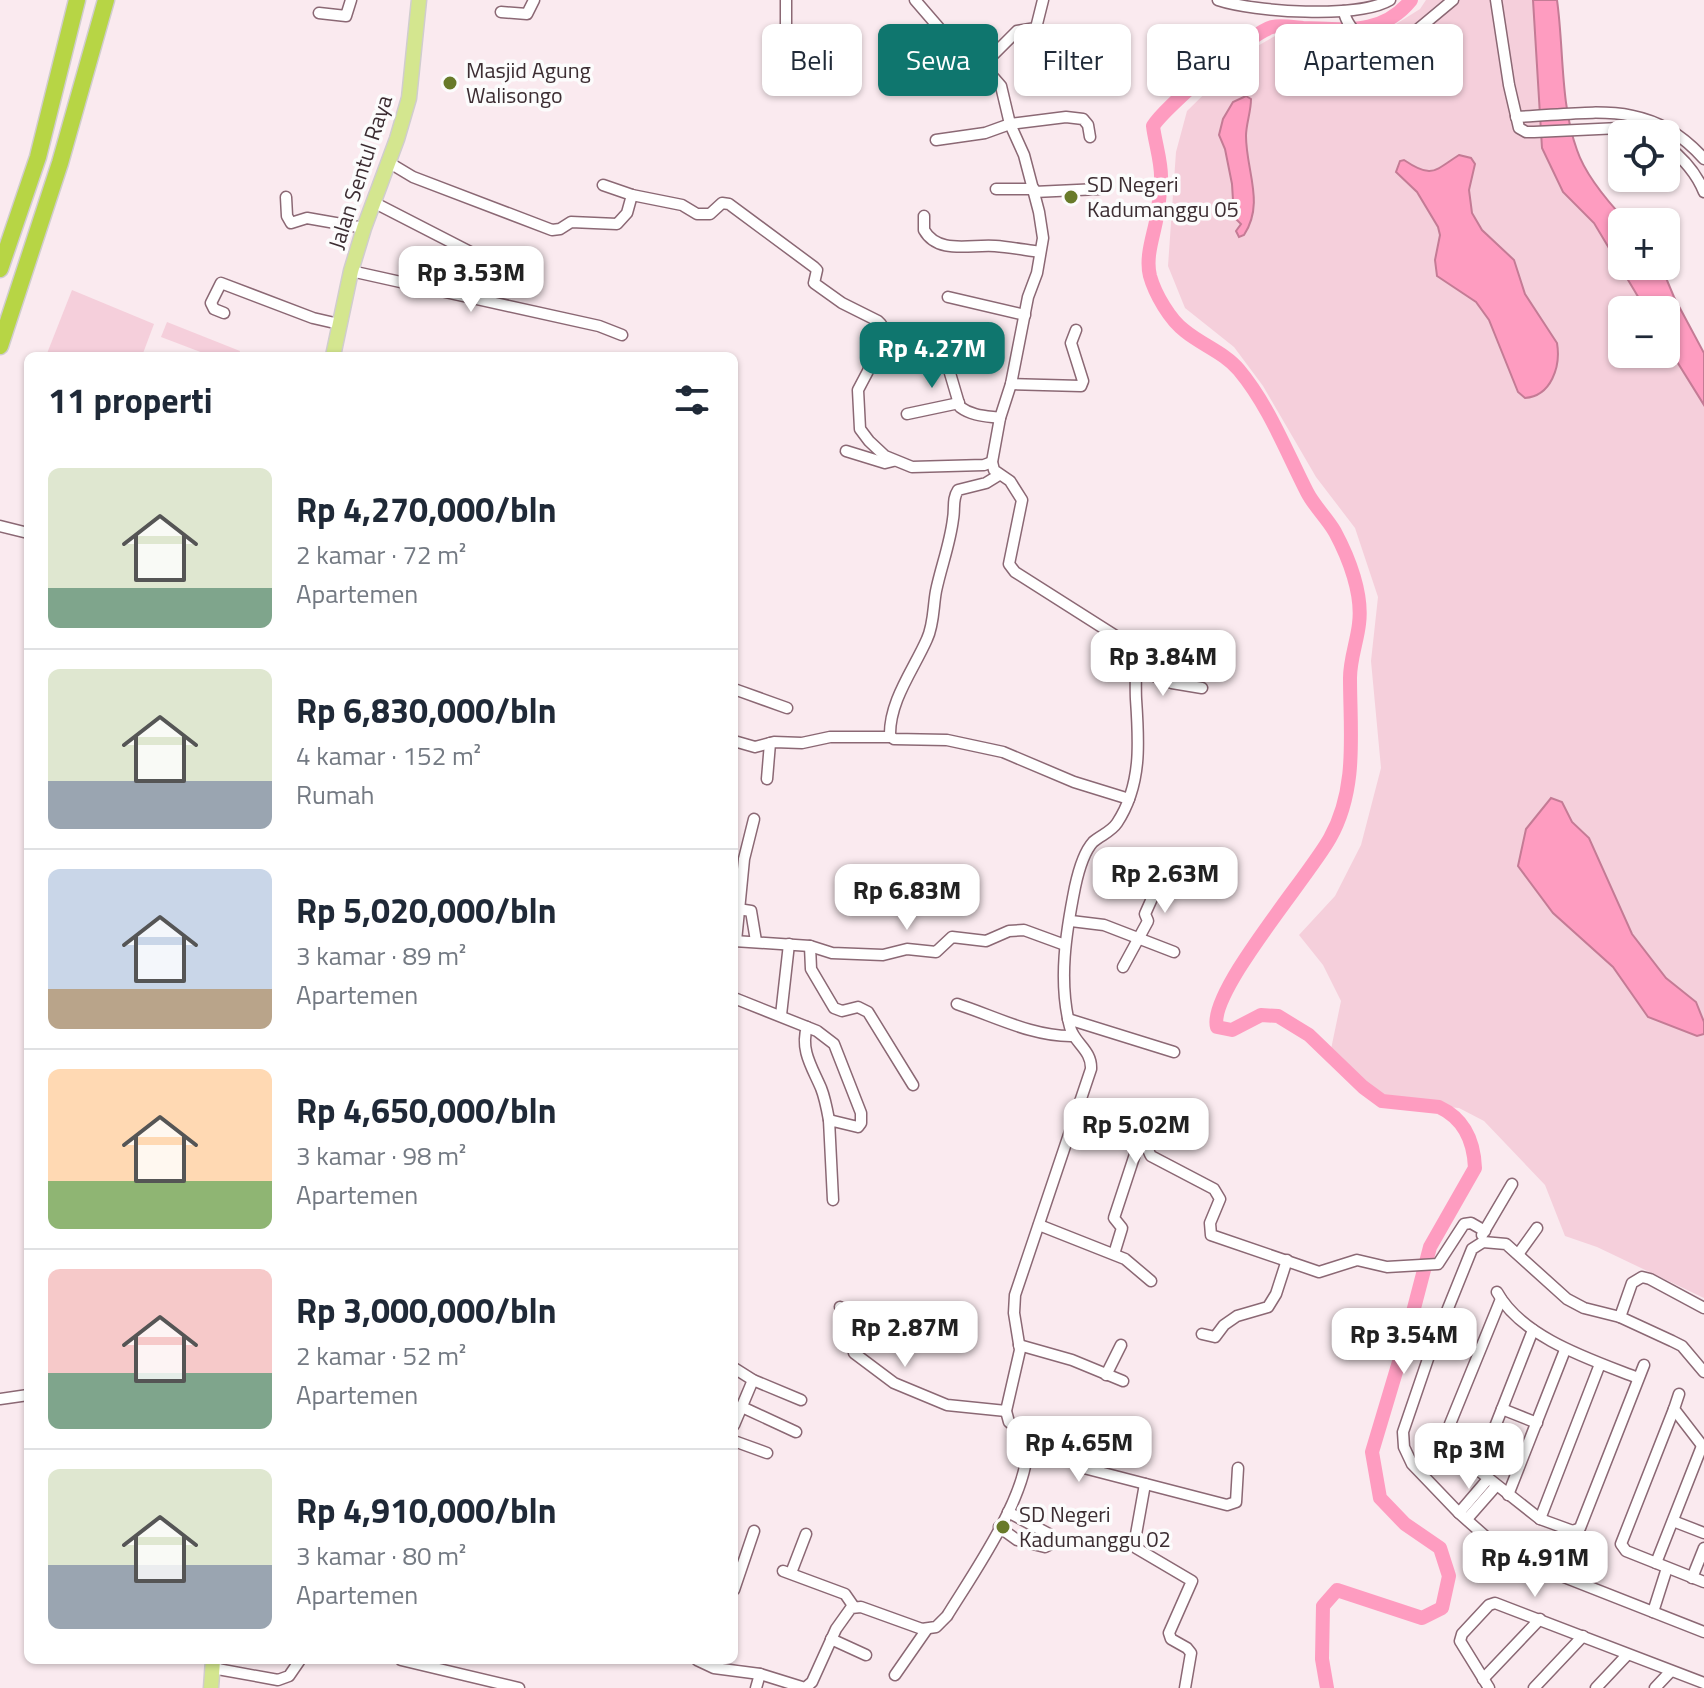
<!DOCTYPE html>
<html lang="id">
<meta charset="utf-8">
<style>
body{margin:0;font-family:"Titillium Web",sans-serif;background:#f2f2f3;color:#1f2937;height:100vh;display:flex;flex-direction:column;font-size:30px;white-space:nowrap}
*{box-sizing:border-box;margin:0}
p{font-size:26px;color:#747a83}
.icon{flex:none;width:44px;height:44px;fill:none;stroke:currentColor;stroke-width:2;stroke-linecap:round;stroke-linejoin:round}
.map{position:relative;flex:1;overflow:hidden}
.sheet{position:absolute;left:24px;top:352px;width:714px;height:1312px;display:flex;flex-direction:column;background:#fff;border-radius:12px;box-shadow:0 2px 6px #0004}
.sheet>*{flex:none}
.banner{position:absolute;left:762px;top:24px;width:760px;height:72px;display:flex;gap:16px}
.buttons{position:absolute;left:1608px;top:120px;display:grid;gap:16px}
.buttons a{display:grid;place-items:center;width:72px;height:72px;border-radius:12px;background:#fff;box-shadow:0 2px 6px #0004;font-size:40px}
.price{position:absolute;translate:-50% -68px;padding:0 18px;border-radius:16px;background:#fff;color:#222;font-size:26px;line-height:52px;filter:drop-shadow(0 2px 4px #0008)}
.price::after{content:'';position:absolute;left:50%;top:48px;width:24px;height:18px;margin-left:-12px;background:inherit;clip-path:polygon(0 0,100% 0,50% 100%)}
.price.current{background:#0f766e;color:#fff}
ul{padding:0;list-style:none}
li{display:flex;align-items:center;gap:24px;height:200px;padding:0 24px}
li+li{border-top:2px solid #e0e1e3}
li span{display:grid;place-items:center;flex:none;width:224px;height:160px;border-radius:12px;color:#555}
li>.icon{margin-inline-start:auto}
span .icon{width:96px;height:96px;fill:#fffc;stroke-width:1}
li b{font-size:34px}
h2{display:flex;justify-content:space-between;align-items:center;height:96px;padding:0 24px;font-size:34px}
.chip{padding:0 28px;border-radius:12px;background:#fff;box-shadow:0 2px 6px #0004;font-size:28px;line-height:72px}
.chip.current{background:#0f766e;color:#fff}
.map>svg:first-child{display:block}
</style>
<div class="map">
<svg width="1704" height="1688" viewBox="0 0 1704 1688">
<rect width="100%" height="100%" fill="#faeaef"/>
<g fill="#f5cfdb">
<polygon points="1426,0 1533,0 1542,148 1563,192 1594,223 1646,310 1622,310 1622,354 1666,354 1666,344 1704,405 1704,1298 1597,1247 1565,1236 1545,1185 1484,1121 1459,1108 1382,1101 1363,1087 1330,1054 1341,1001 1323,965 1299,935 1335,896 1361,845 1381,768 1371,661 1378,597 1355,528 1316,477 1263,386 1234,347 1185,308 1168,266 1176,152 1187,111 1247,52 1275,36 1363,35 1388,29 1420,9"/>
<polygon points="72,290 154,324 142,356 46,356"/>
<polygon points="167,322 240,351 238,356 211,356 161,337"/>
</g>
<g fill="#fe9cc0" stroke="#c47b95" stroke-width="2">
<path d="M1533,0H1557C1564,49 1560,103 1577,150C1585,174 1610,204 1627,222H1622V266H1661L1674,297L1704,353V405L1666,344V310H1646L1594,223L1563,192L1542,148Z"/>
<path d="M1246,96L1251,99C1251,112 1246,124 1246,136C1246,171 1265,203 1244,235L1239,237L1236,231L1241,224L1234,217L1232,184L1225,149L1219,135L1223,119L1233,102Z"/>
<path d="M1459,155L1471,158L1475,164L1469,190L1472,213L1482,230L1514,260L1525,294L1557,343C1561,367 1551,396 1525,398L1518,392L1489,320L1476,302L1437,276L1435,260L1440,235L1438,227L1417,192L1396,172L1400,161L1404,160C1432,179 1434,171 1459,155Z"/>
<polygon points="1551,798 1562,802 1572,822 1589,838 1632,934 1666,978 1696,1002 1704,1022 1704,1034 1697,1036 1648,1017 1613,967 1553,913 1518,866 1526,829"/>
</g>
<g fill="none" stroke-linecap="round" stroke-linejoin="round">
<path stroke="#fe9cc0" stroke-width="14" d="M1327,1688L1322,1659L1323,1606L1337,1590L1422,1618L1442,1608L1449,1576L1440,1548L1405,1524L1380,1498L1372,1452L1407,1335L1430,1247L1475,1168C1474,1142 1465,1119 1439,1107L1382,1101L1363,1087L1309,1035L1278,1016L1261,1015L1232,1030L1217,1027C1207,993 1310,875 1330,838C1358,788 1350,732 1350,678C1350,659 1357,642 1359,624C1363,594 1349,558 1335,532C1327,518 1314,506 1307,492C1286,451 1269,406 1239,370C1225,353 1202,345 1185,331C1170,320 1155,294 1150,276C1145,256 1154,235 1157,216C1159,204 1160,192 1161,180C1162,163 1155,143 1153,126C1165,107 1251,33 1272,27C1281,25 1293,27 1303,28C1345,29 1382,36 1411,0"/>
<g stroke="#8b6874" stroke-width="13">
<g id="minor">
<path d="M1218,0C1254,12 1358,19 1390,0"/>
<polyline points="1496,0 1509,85 1519,128 1526,132 1534,132 1620,128 1645,134"/>
<path d="M1344,11C1347,33 1375,44 1378,64"/>
<polyline points="501,12 527,14 534,0"/>
<polyline points="319,13 346,16 351,0"/>
<polyline points="786,24 786,0"/>
<polyline points="1377,56 1399,45 1453,0"/>
<polyline points="983,65 1017,31 1036,28 1043,0"/>
<path d="M1516,117C1590,114 1650,97 1704,159"/>
<polyline points="936,140 985,133 1010,124 1066,117 1083,119 1088,125 1090,137"/>
<path d="M1666,145C1683,158 1696,172 1704,192"/>
<polyline points="388,162 413,177 552,230 560,229 571,222 617,224 627,213 632,195"/>
<polyline points="603,185 632,195 682,205 697,214 710,214 722,203 729,204 814,267 817,270 814,283 842,303 878,321 881,324 881,331"/>
<polyline points="996,189 1034,189"/>
<polyline points="1034,192 1099,189"/>
<polyline points="286,197 287,216 291,223 307,218 364,228"/>
<polyline points="373,202 517,276"/>
<path d="M924,216V230C938,255 971,244 995,246C1010,247 1025,250 1040,252"/>
<polyline points="351,271 599,326 622,335"/>
<polyline points="948,297 1025,315"/>
<polyline points="224,313 214,309 211,303 221,283 313,318 339,324"/>
<polyline points="1011,384 1081,386 1083,381 1071,343 1076,330"/>
<polyline points="907,414 959,403"/>
<polyline points="846,451 885,463 893,461"/>
<path d="M992,462L984,465L912,467L885,456L869,441L860,429L858,390L868,371L881,331L947,363L960,407C972,416 986,416 1000,418"/>
<path d="M999,475L986,483L958,490C952,499 955,509 953,519C950,544 941,567 936,591C933,607 934,624 927,639C914,669 889,701 890,736L894,739L947,740L1003,752L1074,782L1129,799"/>
<polyline points="0,526 28,533"/>
<polyline points="1136,669 1172,683 1202,688"/>
<polyline points="734,689 787,708"/>
<polyline points="734,741 755,747 774,742 802,743 830,737 891,737"/>
<polyline points="767,779 770,743"/>
<polyline points="738,909 751,911 756,941"/>
<polyline points="1071,921 1104,925 1174,952"/>
<polyline points="734,941 810,946 832,953 883,955 907,949 936,952 952,937 986,941 1009,931 1024,930 1065,945"/>
<polyline points="736,941 744,859 754,819"/>
<polyline points="810,946 811,969 834,1008 842,1011 858,1007 868,1012 913,1085"/>
<polyline points="1123,967 1148,921 1145,914 1162,876"/>
<polyline points="734,998 817,1031 834,1044 861,1113 861,1123 858,1127 829,1120 833,1200"/>
<path d="M957,1004C994,1016 1033,1037 1073,1036"/>
<polyline points="781,1015 789,944"/>
<polyline points="1068,1019 1174,1052"/>
<path d="M807,1027C800,1050 812,1067 821,1088C825,1098 827,1109 829,1120"/>
<path d="M1076,1112C1093,1118 1137,1130 1146,1145C1148,1148 1149,1153 1151,1156L1214,1189L1220,1199L1210,1223L1211,1235L1319,1272L1357,1260L1387,1267L1438,1264L1464,1224L1471,1223L1485,1231"/>
<polyline points="1039,1225 1125,1259 1151,1281"/>
<polyline points="1482,1235 1512,1184"/>
<polyline points="1519,1253 1537,1228"/>
<polyline points="1114,1254 1122,1228 1114,1218 1140,1139"/>
<path d="M1497,1292C1522,1338 1592,1360 1638,1378"/>
<polyline points="1501,1299 1450,1424 1449,1440 1478,1470 1540,1519 1573,1531 1580,1528 1644,1365"/>
<polyline points="840,1307 847,1315 867,1327 853,1347 854,1353 894,1383 947,1405 1006,1411"/>
<polyline points="1620,1317 1632,1283 1642,1277 1650,1279 1704,1308"/>
<polyline points="1202,1334 1215,1337 1224,1325 1237,1316 1268,1307 1276,1294 1287,1260"/>
<polyline points="1019,1345 1072,1360 1123,1381"/>
<polyline points="734,1368 753,1380 801,1400"/>
<polyline points="1704,1372 1682,1346 1672,1341 1620,1317 1584,1308 1567,1299 1506,1244 1483,1242 1472,1249 1430,1353 1403,1432 1404,1447 1412,1464 1459,1513 1494,1544 1526,1562 1704,1632"/>
<polyline points="1106,1375 1121,1345"/>
<polyline points="1679,1394 1674,1409 1704,1448"/>
<polyline points="0,1399 28,1395"/>
<polyline points="1502,1409 1537,1423"/>
<polyline points="1674,1409 1621,1544 1626,1551 1704,1582"/>
<polyline points="734,1410 742,1407 796,1432"/>
<polyline points="734,1425 753,1380"/>
<polyline points="734,1441 767,1453"/>
<polyline points="1028,1454 1050,1459 1060,1453 1074,1455 1078,1459 1080,1467 1227,1505 1236,1502 1238,1468"/>
<polyline points="1478,1470 1533,1330"/>
<polyline points="1145,1484 1135,1540 1136,1548 1192,1581 1169,1633 1171,1639 1187,1648 1191,1653 1185,1688"/>
<polyline points="1508,1495 1565,1350"/>
<polyline points="1459,1513 1488,1479"/>
<polyline points="1467,1519 1496,1486"/>
<polyline points="1540,1519 1600,1364"/>
<polyline points="1673,1521 1704,1533"/>
<polyline points="999,1527 1017,1540 1045,1547 1049,1545 1049,1534 1008,1512"/>
<polyline points="1656,1563 1702,1446"/>
<polyline points="783,1571 845,1594 854,1607"/>
<polyline points="791,1573 806,1534"/>
<polyline points="1692,1578 1704,1548"/>
<polyline points="734,1590 754,1531"/>
<polyline points="1653,1612 1667,1568"/>
<polyline points="831,1639 866,1655"/>
<polyline points="401,1660 519,1688"/>
<path d="M697,1660L714,1668L760,1674L805,1688L812,1682L836,1629L851,1608L861,1607L922,1629L936,1627L947,1616C972,1575 1037,1484 1026,1436L1009,1422L1006,1411L1020,1350L1014,1313L1015,1295L1091,1069C1092,1050 1074,1043 1070,1027C1058,981 1066,932 1075,887C1078,873 1083,853 1093,842C1101,835 1111,832 1117,823C1142,785 1139,742 1136,699C1135,681 1138,662 1130,645L1015,572L1009,564L1022,500L1010,481L994,470L992,462L1000,418L1011,384L1028,297L1037,273L1043,238L1039,212L1024,155L1010,124L1001,86L981,63L966,57L953,44L915,0"/>
<polyline points="212,1668 278,1680 289,1676 300,1660"/>
<polyline points="895,1675 927,1629"/>
<polyline points="1483,1679 1540,1619"/>
<polyline points="756,1688 760,1674"/>
<polyline points="1489,1688 1460,1641 1462,1634 1489,1605 1495,1603 1704,1683"/>
<polyline points="1534,1688 1583,1636"/>
<polyline points="1596,1688 1627,1655"/>
<polyline points="1655,1688 1670,1672"/>
</g>
</g>
<g stroke="#d0cdce" stroke-width="17">
<g id="major">
<polyline points="333,356 351,271 364,228 397,139 409,98 419,0"/>
<polyline points="211,1688 213,1660"/>
</g>
</g>
<g stroke="#d0cdce" stroke-width="19">
<g id="highway">
<polyline points="0,269 38,157 77,0"/>
<polyline points="0,346 60,163 106,0"/>
</g>
</g>
<use href="#minor" stroke="#fff" stroke-width="10"/>
<use href="#major" stroke="#d4e68f" stroke-width="14"/>
<use href="#highway" stroke="#b7d545" stroke-width="16"/>
</g>
<g fill="#687a29" stroke="#fcfcfc" stroke-width="3">
<circle cx="450" cy="83" r="8"/>
<circle cx="1071" cy="197" r="8"/>
<circle cx="1003" cy="1527" r="8"/>
</g>
<g text-anchor="middle" stroke-width="7" stroke-linejoin="round" paint-order="stroke">
<g font-size="22" fill="#3c2d32" stroke="#fcfcfc" text-anchor="start">
<text x="466" y="78">Masjid Agung<tspan x="466" dy="25">Walisongo</tspan></text>
<text x="1087" y="192">SD Negeri<tspan x="1087" dy="25">Kadumanggu 05</tspan></text>
<text x="1019" y="1522">SD Negeri<tspan x="1019" dy="25">Kadumanggu 02</tspan></text>
</g>
<g font-size="22" fill="#3c2d32" stroke="#fcfcfc">
<text transform="translate(360 172) rotate(-72)" y="8">Jalan Sentul Raya</text>
</g>
</g>
</svg>
<div class="buttons">
<a><svg class="icon" aria-label="locate" viewBox="0 0 24 24"><circle cx="12" cy="12" r="6"/><path d="M12 2v4M12 18v4M2 12h4M18 12h4"/></svg></a>
<a>+</a>
<a>−</a>
</div>
<b class="price" style="left:471px;top:314px">Rp 3.53M</b>
<b class="price current" style="left:932px;top:390px">Rp 4.27M</b>
<b class="price" style="left:1163px;top:698px">Rp 3.84M</b>
<b class="price" style="left:1165px;top:915px">Rp 2.63M</b>
<b class="price" style="left:907px;top:932px">Rp 6.83M</b>
<b class="price" style="left:1136px;top:1166px">Rp 5.02M</b>
<b class="price" style="left:905px;top:1369px">Rp 2.87M</b>
<b class="price" style="left:1404px;top:1376px">Rp 3.54M</b>
<b class="price" style="left:1079px;top:1484px">Rp 4.65M</b>
<b class="price" style="left:1469px;top:1491px">Rp 3M</b>
<b class="price" style="left:1535px;top:1599px">Rp 4.91M</b>
<div class="banner">
<a class="chip">Beli</a>
<a class="chip current">Sewa</a>
<a class="chip">Filter</a>
<a class="chip">Baru</a>
<a class="chip">Apartemen</a>
</div>
<section class="sheet">
<h2>11 properti<svg class="icon" aria-label="filters" viewBox="0 0 24 24"><path d="M4 7h16M4 17h16"/><circle cx="9" cy="7" r="2"/><circle cx="15" cy="17" r="2"/></svg></h2>
<ul>
<li><span style="background:linear-gradient(#dfe7d0 75%,#7fa58c 0)"><svg class="icon" aria-label="home" viewBox="0 0 24 24"><path d="M3 11l9-7 9 7M6 9v11h12V9"/></svg></span><div><b>Rp 4,270,000/bln</b><p>2 kamar · 72 m²</p><p>Apartemen</p></div></li>
<li><span style="background:linear-gradient(#dfe7d0 70%,#9aa5b1 0)"><svg class="icon" aria-label="home" viewBox="0 0 24 24"><path d="M3 11l9-7 9 7M6 9v11h12V9"/></svg></span><div><b>Rp 6,830,000/bln</b><p>4 kamar · 152 m²</p><p>Rumah</p></div></li>
<li><span style="background:linear-gradient(#c9d6e8 75%,#b9a48a 0)"><svg class="icon" aria-label="home" viewBox="0 0 24 24"><path d="M3 11l9-7 9 7M6 9v11h12V9"/></svg></span><div><b>Rp 5,020,000/bln</b><p>3 kamar · 89 m²</p><p>Apartemen</p></div></li>
<li><span style="background:linear-gradient(#ffd9b3 70%,#8fb573 0)"><svg class="icon" aria-label="home" viewBox="0 0 24 24"><path d="M3 11l9-7 9 7M6 9v11h12V9"/></svg></span><div><b>Rp 4,650,000/bln</b><p>3 kamar · 98 m²</p><p>Apartemen</p></div></li>
<li><span style="background:linear-gradient(#f6c9c9 65%,#7fa58c 0)"><svg class="icon" aria-label="home" viewBox="0 0 24 24"><path d="M3 11l9-7 9 7M6 9v11h12V9"/></svg></span><div><b>Rp 3,000,000/bln</b><p>2 kamar · 52 m²</p><p>Apartemen</p></div></li>
<li><span style="background:linear-gradient(#dfe7d0 60%,#9aa5b1 0)"><svg class="icon" aria-label="home" viewBox="0 0 24 24"><path d="M3 11l9-7 9 7M6 9v11h12V9"/></svg></span><div><b>Rp 4,910,000/bln</b><p>3 kamar · 80 m²</p><p>Apartemen</p></div></li>
</ul>
</section>
</div>
